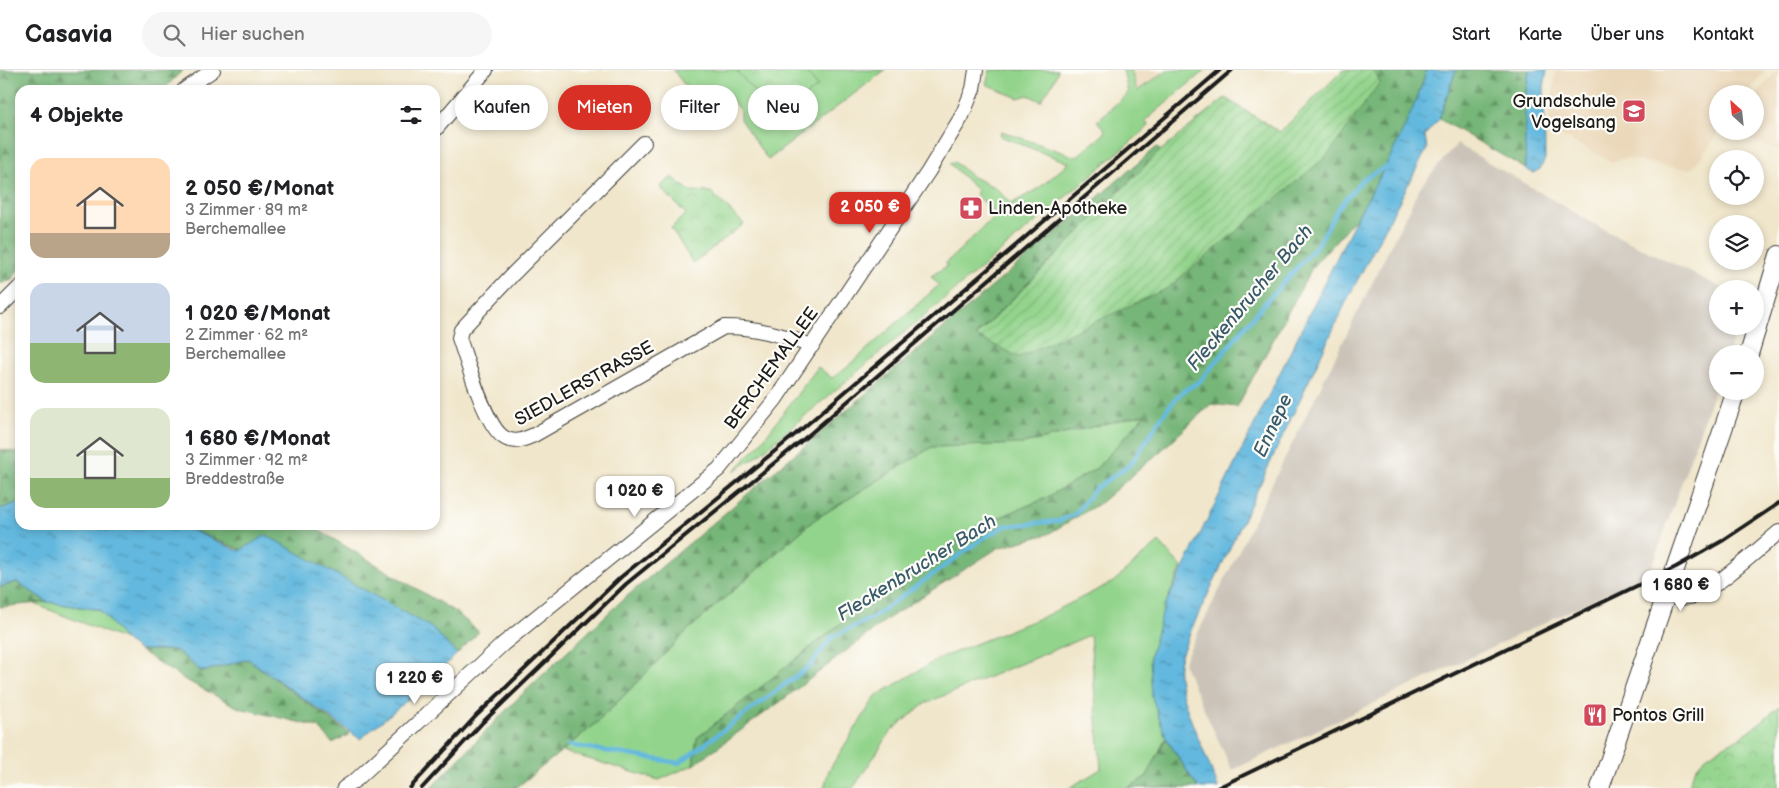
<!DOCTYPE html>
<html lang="de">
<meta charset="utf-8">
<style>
body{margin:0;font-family:"Balsamiq Sans",sans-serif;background:#f6f6f6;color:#202124;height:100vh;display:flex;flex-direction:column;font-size:19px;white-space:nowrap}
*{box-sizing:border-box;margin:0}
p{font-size:16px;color:#757577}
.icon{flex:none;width:28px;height:28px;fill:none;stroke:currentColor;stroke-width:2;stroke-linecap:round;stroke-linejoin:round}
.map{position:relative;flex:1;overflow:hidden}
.panel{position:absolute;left:15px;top:15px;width:425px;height:445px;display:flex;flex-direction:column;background:#fff;border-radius:15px;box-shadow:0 2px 8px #0003}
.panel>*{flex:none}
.guide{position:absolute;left:455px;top:15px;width:475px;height:45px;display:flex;gap:10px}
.needle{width:32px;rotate:333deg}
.controls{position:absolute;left:1709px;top:15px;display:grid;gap:10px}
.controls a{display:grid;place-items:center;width:55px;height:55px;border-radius:50%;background:#fff;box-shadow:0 2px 8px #0003;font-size:25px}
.price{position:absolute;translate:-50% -42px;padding:0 11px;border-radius:10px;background:#fff;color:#222;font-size:16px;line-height:32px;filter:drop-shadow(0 1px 2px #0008)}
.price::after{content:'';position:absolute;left:50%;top:30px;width:15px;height:11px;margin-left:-8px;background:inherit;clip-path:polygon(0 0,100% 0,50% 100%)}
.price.selected{background:#d93025;color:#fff}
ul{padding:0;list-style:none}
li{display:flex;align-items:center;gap:15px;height:125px;padding:0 15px}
li span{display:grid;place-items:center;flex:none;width:140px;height:100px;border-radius:15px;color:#555}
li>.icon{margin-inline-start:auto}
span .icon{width:60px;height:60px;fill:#fffc;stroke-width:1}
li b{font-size:21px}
h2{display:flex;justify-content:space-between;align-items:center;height:60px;padding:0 15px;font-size:21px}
.pill{padding:0 18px;border-radius:22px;background:#fff;box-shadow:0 2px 8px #0003;font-size:18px;line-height:45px}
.pill.selected{background:#d93025;color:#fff}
header{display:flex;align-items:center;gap:30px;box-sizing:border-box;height:70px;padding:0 25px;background:#fff;border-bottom:1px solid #e0e0e0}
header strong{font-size:24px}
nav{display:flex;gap:28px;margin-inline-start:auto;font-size:18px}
.search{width:350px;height:45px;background:#f6f6f6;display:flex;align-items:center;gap:12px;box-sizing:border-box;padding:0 18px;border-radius:28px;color:#757577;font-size:19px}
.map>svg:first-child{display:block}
</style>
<header>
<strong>Casavia</strong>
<div class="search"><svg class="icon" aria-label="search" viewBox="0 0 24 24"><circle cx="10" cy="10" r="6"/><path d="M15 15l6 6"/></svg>Hier suchen</div>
<nav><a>Start</a><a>Karte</a><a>Über uns</a><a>Kontakt</a></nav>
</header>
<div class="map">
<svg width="1779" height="718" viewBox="0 0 1779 718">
<defs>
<pattern id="forest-firs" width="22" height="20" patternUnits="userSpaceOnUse" patternTransform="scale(1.25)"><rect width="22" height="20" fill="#76b678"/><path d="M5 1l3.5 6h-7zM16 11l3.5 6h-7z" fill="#609362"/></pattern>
<pattern id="park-crowns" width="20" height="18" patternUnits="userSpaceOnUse" patternTransform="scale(1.25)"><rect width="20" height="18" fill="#93d48c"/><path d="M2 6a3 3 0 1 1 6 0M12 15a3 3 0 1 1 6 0" fill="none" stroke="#7eb578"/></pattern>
<pattern id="garden-furrows" width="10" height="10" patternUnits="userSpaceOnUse" patternTransform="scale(1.25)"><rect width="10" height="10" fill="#93d48c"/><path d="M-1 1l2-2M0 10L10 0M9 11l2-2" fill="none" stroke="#7eb578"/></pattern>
<pattern id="water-ripples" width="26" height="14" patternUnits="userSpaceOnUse" patternTransform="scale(1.25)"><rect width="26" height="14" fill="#62b8de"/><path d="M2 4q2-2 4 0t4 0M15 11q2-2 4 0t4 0" fill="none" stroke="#5095b3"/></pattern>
</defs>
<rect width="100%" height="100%" fill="#fdfcf7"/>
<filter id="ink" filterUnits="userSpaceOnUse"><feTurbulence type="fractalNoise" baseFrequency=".02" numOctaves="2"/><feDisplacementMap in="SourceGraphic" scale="10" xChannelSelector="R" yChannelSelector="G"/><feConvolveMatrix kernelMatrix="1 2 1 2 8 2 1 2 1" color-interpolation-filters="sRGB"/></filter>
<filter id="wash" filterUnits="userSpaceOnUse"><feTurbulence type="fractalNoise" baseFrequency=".0096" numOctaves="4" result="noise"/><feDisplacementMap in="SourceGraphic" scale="20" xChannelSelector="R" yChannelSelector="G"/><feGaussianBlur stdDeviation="1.12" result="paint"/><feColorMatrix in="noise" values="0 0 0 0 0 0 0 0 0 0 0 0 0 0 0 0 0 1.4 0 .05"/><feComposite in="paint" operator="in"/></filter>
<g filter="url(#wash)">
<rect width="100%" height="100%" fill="#f0e6cb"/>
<g fill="#ebd8ba">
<polygon points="1131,0 1168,0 1137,22"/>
<polygon points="1556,0 1764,0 1747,24 1718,24 1718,61 1720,61 1692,99 1670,97 1625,88 1612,92 1548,58"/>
<polygon points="1777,0 1779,0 1779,82 1733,61 1755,61 1755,27"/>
</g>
<polygon fill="#cbc3b8" points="1457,74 1601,158 1724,219 1718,219 1718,256 1737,256 1728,284 1718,284 1717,312 1650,503 1232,700 1183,593 1420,117"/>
<g fill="#93d48c" stroke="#587854">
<polygon points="673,0 885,0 768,90 740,49 740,41 728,24 703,39"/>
<path d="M990,0H1058C1054,13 1048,20 1041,31L1028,25L1018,28L986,14Z"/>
<polygon points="1123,0 1131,0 1137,21 1168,0 1205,0 1145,51 1149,56 1133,70 756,387 734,401 759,375 818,297 832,308 845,299 939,215 931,206 947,196 946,193 996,145 976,124 978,121 950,94 953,91 973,107 996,118 1011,134 1039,118 1069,93 1000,66 1001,61 1076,87 1104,64 1105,60 1097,51 1128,23"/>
<polygon points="1146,343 1097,398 1044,429 981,455 870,530 697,668 693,695 659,710 562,681 600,650 689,559 814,450 932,377 1023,374"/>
<polygon points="1159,472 1182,497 1164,537 1152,627 1166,668 1147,706 1128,718 1069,718 1101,699 1090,565 926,633 892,660 853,718 824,718 829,700 876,626 938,589 1045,546 1113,512"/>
<polygon points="47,532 100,540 125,570 35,534"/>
</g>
<g fill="url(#forest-firs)" stroke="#49694a">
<polygon points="0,0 183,0 163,20 20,20 20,197 12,209 0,214"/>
<polygon points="1373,0 1427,0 1415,36 1386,97 1357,147 1313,196 1237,337 1211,334 1163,379 1100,433 1048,464 998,478 890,547 780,632 693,695 697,668 870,530 981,455 1044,429 1097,398 1145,344 1023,374 932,377 814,450 689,559 600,650 516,718 431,718 514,632 619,533 1157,77 1160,81 976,265 1380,13"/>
<polygon points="1456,0 1529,0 1526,19 1526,99 1439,49"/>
<polygon points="0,379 20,383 20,432 0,439"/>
<polygon points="180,455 310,455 457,543 479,562 457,584 432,558"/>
<polygon points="17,512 47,532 0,537 0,517"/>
<polygon points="139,580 176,580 202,602 248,589 350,664 332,673 319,657 239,638 182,608"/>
<polygon points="1166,668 1198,718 1128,718 1147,706"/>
</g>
<g fill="url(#park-crowns)" stroke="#587854">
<polygon points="739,0 805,0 818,17 776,47 737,1"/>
<polygon points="672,107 690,121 711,122 744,154 693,193 671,158 686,144 660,117"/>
<path d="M1779,636V718H1688C1696,684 1717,682 1742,666C1755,657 1767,647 1779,636Z"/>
</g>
<polygon fill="url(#garden-furrows)" stroke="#587854" points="1343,0 1373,0 1380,12 1327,86 1168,218 1019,287 976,266 1159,82 1225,28 1280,62"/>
<g fill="url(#water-ripples)" stroke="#3f6a7d">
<path d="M1427,0H1456L1439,49L1425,65L1427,79L1348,228L1192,558C1188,569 1181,582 1179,594C1175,626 1208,686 1218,718H1198L1166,668L1152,627L1150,586L1164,537L1357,147C1385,99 1410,52 1427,0Z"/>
<path d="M1529,0H1547L1544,17L1545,89L1540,99L1533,103L1526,99C1524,67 1524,32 1529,0Z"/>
<polygon points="20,432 20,455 180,455 239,481 266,465 432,558 457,584 421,619 360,669 248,589 202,602 176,580 139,580 125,570 100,540 47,532 17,512 0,517 0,439"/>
</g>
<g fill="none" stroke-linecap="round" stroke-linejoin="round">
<polyline stroke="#62b8de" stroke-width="4.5" points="569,675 679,693 810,596 832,567 872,548 982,469 1005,456 1059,451 1075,444 1096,418 1131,394 1167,339 1182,322 1200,311 1264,234 1319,173 1338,138 1363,109 1386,97 1392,96"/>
</g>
</g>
<g filter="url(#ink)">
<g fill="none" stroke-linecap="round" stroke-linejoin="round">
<g stroke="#3c3a36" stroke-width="16">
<g id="minor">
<polyline points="184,20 213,0"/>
<polyline points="435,60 486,0"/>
<path d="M644,73L513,204L461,260L459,268C467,290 486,359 505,368C516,374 524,369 534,365L724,257C756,257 782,265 812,276"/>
<polyline points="0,237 20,217"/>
<path d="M1668,524C1677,527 1684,529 1694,526C1713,521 1762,476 1779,462"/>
<polyline points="344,718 357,709 503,574 719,399 775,330 928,102 962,46 973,19 976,0"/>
</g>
</g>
<g stroke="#3c3a36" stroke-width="20">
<g id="major">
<polyline points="1749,284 1779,185"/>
<polyline points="1600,718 1736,321"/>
</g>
</g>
<use href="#minor" stroke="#fff" stroke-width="14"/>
<use href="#major" stroke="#fff" stroke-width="18"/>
<g stroke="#1c1c1c" stroke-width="4">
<polyline points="410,718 476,646 621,507 803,358 1220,0"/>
<polyline points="422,718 483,652 626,514 811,363 1232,0"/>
<polyline points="1217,718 1676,497 1722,471 1779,433"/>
</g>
</g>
</g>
<defs>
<g id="school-square" transform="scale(1.25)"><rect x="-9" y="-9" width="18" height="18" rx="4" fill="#d1495b" stroke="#fdfcf7"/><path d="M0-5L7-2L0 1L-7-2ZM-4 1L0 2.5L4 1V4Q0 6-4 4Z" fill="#fff"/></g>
<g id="pharmacy-square" transform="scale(1.25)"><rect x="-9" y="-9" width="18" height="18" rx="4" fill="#d1495b" stroke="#fdfcf7"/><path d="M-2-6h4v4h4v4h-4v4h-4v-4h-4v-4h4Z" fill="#fff"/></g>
<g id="restaurant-square" transform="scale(1.25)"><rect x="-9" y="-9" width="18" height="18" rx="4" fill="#d1495b" stroke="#fdfcf7"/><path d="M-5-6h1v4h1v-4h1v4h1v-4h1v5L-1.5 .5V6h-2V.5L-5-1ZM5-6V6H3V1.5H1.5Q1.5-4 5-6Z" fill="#fff"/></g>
</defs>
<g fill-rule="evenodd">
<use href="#school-square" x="1634" y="41"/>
<use href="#pharmacy-square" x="971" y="138"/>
<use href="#restaurant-square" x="1595" y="645"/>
</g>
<g text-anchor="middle" stroke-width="4.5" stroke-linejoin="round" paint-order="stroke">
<g font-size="18" fill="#1c1c1c" stroke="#fdfcf7" text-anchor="start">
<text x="1616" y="37" text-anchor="end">Grundschule<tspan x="1616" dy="21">Vogelsang</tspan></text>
<text x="988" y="144">Linden-Apotheke</text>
<text x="1612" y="651">Pontos Grill</text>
</g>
<g font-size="18" fill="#1c1c1c" stroke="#fdfcf7">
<text transform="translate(771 298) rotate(-54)" y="6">BERCHEMALLEE</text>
<text transform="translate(584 313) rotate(-29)" y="6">SIEDLERSTRASSE</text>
</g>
<g font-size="19" font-style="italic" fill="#385a6a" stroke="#fdfcf7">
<text transform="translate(1249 227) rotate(-50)" y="7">Fleckenbrucher Bach</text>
<text transform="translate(1272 355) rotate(-65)" y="7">Ennepe</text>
<text transform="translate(916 497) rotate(-32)" y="7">Fleckenbrucher Bach</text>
</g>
</g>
</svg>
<div class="controls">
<a><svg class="needle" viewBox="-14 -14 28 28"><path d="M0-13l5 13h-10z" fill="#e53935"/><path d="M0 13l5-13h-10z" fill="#757577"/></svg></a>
<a><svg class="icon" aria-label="locate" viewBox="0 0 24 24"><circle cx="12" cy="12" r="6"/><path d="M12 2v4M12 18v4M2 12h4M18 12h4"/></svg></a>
<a><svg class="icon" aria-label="layers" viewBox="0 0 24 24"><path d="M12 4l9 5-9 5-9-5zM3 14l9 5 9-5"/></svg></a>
<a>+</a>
<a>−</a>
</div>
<b class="price selected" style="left:870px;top:164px">2 050 €</b>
<b class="price" style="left:635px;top:448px">1 020 €</b>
<b class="price" style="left:1681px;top:542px">1 680 €</b>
<b class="price" style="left:415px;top:635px">1 220 €</b>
<div class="guide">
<a class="pill">Kaufen</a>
<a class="pill selected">Mieten</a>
<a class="pill">Filter</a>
<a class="pill">Neu</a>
</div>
<section class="panel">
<h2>4 Objekte<svg class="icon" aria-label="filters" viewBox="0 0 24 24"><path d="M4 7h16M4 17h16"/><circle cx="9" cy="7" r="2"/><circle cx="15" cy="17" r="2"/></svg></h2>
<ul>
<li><span style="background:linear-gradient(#ffd9b3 75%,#b9a48a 0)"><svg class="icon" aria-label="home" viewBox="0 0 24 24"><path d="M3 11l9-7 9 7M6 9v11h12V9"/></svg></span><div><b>2 050 €/Monat</b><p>3 Zimmer · 89 m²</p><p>Berchemallee</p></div></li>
<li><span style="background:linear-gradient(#c9d6e8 60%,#8fb573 0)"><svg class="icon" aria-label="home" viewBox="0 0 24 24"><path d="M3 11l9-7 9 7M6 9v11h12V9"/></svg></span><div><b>1 020 €/Monat</b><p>2 Zimmer · 62 m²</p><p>Berchemallee</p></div></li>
<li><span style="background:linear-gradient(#dfe7d0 70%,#8fb573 0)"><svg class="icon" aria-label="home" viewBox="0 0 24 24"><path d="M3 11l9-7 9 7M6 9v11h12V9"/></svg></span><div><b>1 680 €/Monat</b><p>3 Zimmer · 92 m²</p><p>Breddestraße</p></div></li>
</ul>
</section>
</div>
